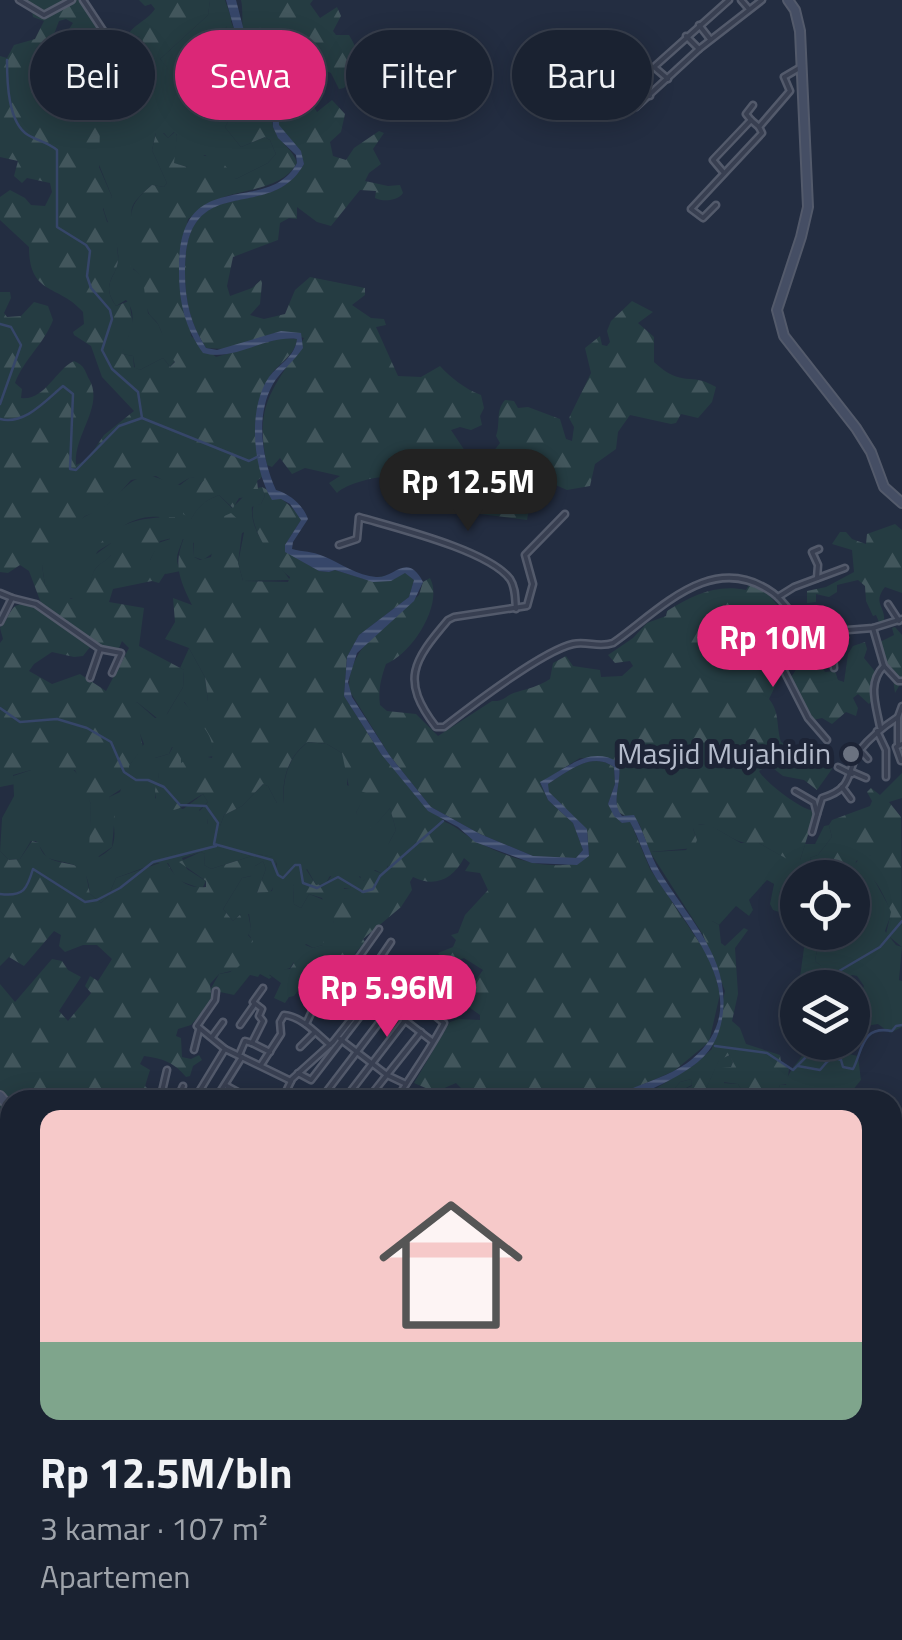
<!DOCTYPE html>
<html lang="id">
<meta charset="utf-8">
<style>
body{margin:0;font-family:"Titillium Web",sans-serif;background:#232a39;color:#f1f3f6;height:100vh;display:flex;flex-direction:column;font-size:38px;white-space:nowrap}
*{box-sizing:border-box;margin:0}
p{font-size:32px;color:#9fa4ab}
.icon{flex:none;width:55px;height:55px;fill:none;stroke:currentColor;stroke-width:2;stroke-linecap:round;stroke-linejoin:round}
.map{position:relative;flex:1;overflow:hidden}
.panel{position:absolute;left:0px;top:1090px;width:902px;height:550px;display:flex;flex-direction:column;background:#1a2231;border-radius:30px 30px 0 0;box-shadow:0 5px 25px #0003,0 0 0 2px #383f4d}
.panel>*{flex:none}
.banner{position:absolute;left:30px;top:30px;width:842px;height:90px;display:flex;gap:20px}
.fabs{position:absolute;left:780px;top:860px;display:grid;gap:20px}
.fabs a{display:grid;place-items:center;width:90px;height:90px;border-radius:50%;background:#1a2231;box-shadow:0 5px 25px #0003,0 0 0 2px #383f4d;font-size:50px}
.price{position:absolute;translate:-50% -85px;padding:0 22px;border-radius:35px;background:#db2777;color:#fff;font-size:32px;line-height:65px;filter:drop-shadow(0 2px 5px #0008)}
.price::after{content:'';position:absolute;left:50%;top:60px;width:30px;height:22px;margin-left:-15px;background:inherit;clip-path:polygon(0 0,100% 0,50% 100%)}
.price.active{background:#222;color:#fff}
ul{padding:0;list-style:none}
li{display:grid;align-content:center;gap:20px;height:530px;padding:0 40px}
li span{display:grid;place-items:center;height:310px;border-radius:20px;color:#555}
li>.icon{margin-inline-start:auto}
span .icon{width:180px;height:180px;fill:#fffc;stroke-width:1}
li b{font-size:42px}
.chip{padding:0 35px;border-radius:45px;background:#1a2231;box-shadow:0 5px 25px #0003,0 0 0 2px #383f4d;font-size:35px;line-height:90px}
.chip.active{background:#db2777;color:#fff}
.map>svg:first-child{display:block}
</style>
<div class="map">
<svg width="902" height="1640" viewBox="0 0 902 1640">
<defs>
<pattern id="forest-firs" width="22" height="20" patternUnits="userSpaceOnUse" patternTransform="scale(2.5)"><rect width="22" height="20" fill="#253c42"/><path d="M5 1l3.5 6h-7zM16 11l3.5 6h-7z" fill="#42565c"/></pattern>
<pattern id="cemetery-stones" width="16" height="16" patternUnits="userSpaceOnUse" patternTransform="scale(2.5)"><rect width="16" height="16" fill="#253c42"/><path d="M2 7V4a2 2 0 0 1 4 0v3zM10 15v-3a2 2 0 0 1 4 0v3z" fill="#42565c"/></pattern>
<pattern id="water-rules" width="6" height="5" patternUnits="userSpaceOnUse" patternTransform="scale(2.5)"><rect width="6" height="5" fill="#364669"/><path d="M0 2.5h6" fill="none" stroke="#515f7d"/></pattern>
</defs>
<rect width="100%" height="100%" fill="#232d41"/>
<g fill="#253c42">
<path d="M210,0H225L232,20L224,30L229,57L247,82L235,87L236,109L225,127L241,147L265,137L270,140L276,154L268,163L236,179L205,155L187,167L173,163L177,135L174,132L168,138L164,133H156L152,150L167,183L164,187L152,185C116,215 139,213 137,244C136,252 134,261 133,269C148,278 147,297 148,313L158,324L175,361L170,367L163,358L140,370L135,368L133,356L122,354C126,335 141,319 126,300L116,306C100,283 116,279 118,260C120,240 106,225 103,206L112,197L97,160L98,119L114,107C118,86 117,68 138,59L170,72L160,59L208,15Z"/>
<path d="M247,51C260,64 293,60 278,89L253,63Z"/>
<path d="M149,475L180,485L189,478L202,476L205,480L200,484L191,519C198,506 205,500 219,495L232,508L251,489L262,487L265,496L261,504L252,507C250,535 276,559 290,580L243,581L238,563L244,532L203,560L194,557V543L183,539C179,552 173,558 181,571L166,574L150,570V560L158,543L170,539L159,517C131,515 111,532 96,554L111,543V555C108,560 103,562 98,566C87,576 97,598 65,599L45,585L42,566C50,550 68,527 84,517C90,513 98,511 105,506C121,494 128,478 149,475Z"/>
<path d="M189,648L205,677L208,701L184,702L211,734L214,756L202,758L197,755L181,763V751L172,747L169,754L155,758L159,775L155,798L183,809L203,794L208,802L199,810L208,819L207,824L220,826L224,815L242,806L263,784L268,786L277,803H284C282,779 288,757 308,742L327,744L342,753L348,768L347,785L367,793L356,813L375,825L390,808L396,830L389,843L387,871L383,874L375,870L362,882L360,876L350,888H343V882L330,876L326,883L316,885L307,869L293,886L294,904L301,908L309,894L324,900L334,922L323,945L313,948L306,944L290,968L269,975L272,977L269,979L260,974L258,977L250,975L234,995L210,990L219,974L230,972L239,965V959L251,938L248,934L251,929L249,914H241L233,921L223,909L242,878L251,876L255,866L263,861L266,869L257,893L272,891L277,864L273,857L258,854L211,869L204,865L205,854L201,852L182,858L187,869L206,881L202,889L177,880L168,863H157L116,878L108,897L101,903L90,894C87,861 74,866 47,858L36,841H31L20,859L9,860L0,851L2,818L14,796L13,776L31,770L73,769L81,778L91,804L90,844L99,857C101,856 111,849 112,847C118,833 111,811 109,797L120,792L129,766L144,744L134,719L133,706L137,702L155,718L167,714L183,687L184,670L180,668Z"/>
<polygon points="696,824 710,825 741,843 759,843 784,857 800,860 805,844 815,844 824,826 829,825 832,837 818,855 810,858 810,871 815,873 815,877 798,878 797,890 780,891 779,896 784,898 782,913 773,910 770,904 774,884 767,880 749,900 753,910 749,916 736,906 719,925 712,921 703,935 650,852 686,850 696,837 693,829"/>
<polygon points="871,855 871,874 892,912 885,931 896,945 902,947 899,980 902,981 902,1027 890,1033 878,1024 866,1026 859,1013 861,1007 855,1003 864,986 857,976 852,975 844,982 836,979 821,987 821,966 815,961 818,944 810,933 852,932 853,867 860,857"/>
<path d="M808,1043H841L845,1053L858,1056L861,1080L852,1091V1100H773L780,1085H786C787,1068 804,1060 808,1043Z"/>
<polygon points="731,1055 733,1062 724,1083 738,1084 748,1100 701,1100 719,1059"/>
<polygon points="691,1079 692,1085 678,1092 671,1100 620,1100 648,1089 674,1089 680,1082"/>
<polygon points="892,1151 902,1151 902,1194 893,1195"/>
<polygon points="892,1214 902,1217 902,1260 893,1261"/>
</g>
<g fill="url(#forest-firs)" fill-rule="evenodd">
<path d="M23,0H81L102,32L96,76L64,37L73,23L66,19L59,21L51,42L87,97L83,111L87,114L92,112L100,126L99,167L112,197L103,209L107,222L116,225C115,237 118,248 118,259C118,277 99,282 116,306L129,301L133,324L122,354L133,356L134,367L140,370L163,358L170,367L175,362C165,351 165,337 158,324C155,319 149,316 148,311C142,294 149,279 131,267L129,255L137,243C128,213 128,205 152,185L164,187L167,183L152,150L156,133L160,130L168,138L175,132L177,136L174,163L187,167L191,156C222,156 216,155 236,179L268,163L276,154L270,140L265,137L241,147L225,127L236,109V84L247,82C237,62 216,42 230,19L250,69L271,90C274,103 269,114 273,126C277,142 293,148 297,163C281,191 242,188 216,200C206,205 197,213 188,219L179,261L191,336L216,357L282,338L297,339C295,357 276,364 269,378C255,409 257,444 263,476L257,481L258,489H251L248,497L239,498L233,508L219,495C205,500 198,507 191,519L183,514L192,494L204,480L202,477L189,478L174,487L156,476L131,480L116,497L101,510L85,516L67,533L42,566L45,585L71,599C99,586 86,578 98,566C102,562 108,560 111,555V543L93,554C111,523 139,517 175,517L176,537L160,541L150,560V569L166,572L159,583L152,581L113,589L109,602L144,608L139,646L184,670L183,687L162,722L137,702L134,706L143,747L129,766V784L109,797L115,813L112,847L96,858L89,850L91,804L75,770H31L13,775L15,784L0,787V643L3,639L0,628C16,608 9,599 38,608L41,603L29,571L20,565L8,573L0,572V292H10L11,298L4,313L7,317L21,316L34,302L48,306L53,320C44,344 24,359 15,383L22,389L21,398C45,401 55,370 74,361C85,366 84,369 89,379C105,406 73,435 76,465L87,460L104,435L134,411L102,377L91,346L74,335L73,332L84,324L83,312C59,284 29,296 29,247L0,220V197L10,190L25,198L31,205L45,206L52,192L50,183L27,178L22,183L14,176L18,161L0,157V56L7,58L14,45L35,39L44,21L33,17L31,5ZM122,641L129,648L106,691L80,674L52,684L29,671L34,664L52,652L74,657L83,656L94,642L110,651L119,648Z"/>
<path d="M139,0H210L208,15L160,59L176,78L172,84L138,59L142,51L140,36L126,39C131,25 146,22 155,9L151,4L145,6Z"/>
<path d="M241,0H313L310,4L320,18L337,7L341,16L333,31L336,35H349C363,58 362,69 344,88L339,89L331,73L321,69L310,80L311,102L317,112L332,100L345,114L341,132L330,142L333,156L346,160L354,148L379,131L384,133L373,149L381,164L369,173L365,181L388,186L400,185L403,193C398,201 383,202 375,198L376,191L360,190L331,226L317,222L297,207V219L289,218L280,223L278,240L233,257L227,286L230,296L252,288L261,280L262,283L260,304L250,315L264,319L285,314L295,290L310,277L365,288V295L352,305L371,318L384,319L386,325L376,327L398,376L421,377L440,366C451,378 465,389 481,395L484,408L480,416L482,425L471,430L460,427L451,430L465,451L489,470L498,465L493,452L500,443L496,436C501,423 495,411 505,400L514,401L518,408L528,407L560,419L566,439L572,441L574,427L569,418L591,373L585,348L600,336L602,345L607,346L610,342L607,331L611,321L632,301L653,312L638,323L654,337V362C683,389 690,371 716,387L712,402L698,418L681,414L676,423L671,424L630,415L618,432L616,449L595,464L590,486L567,490L551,483L544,500L530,505L527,520L448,510L435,505L404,476C389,473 347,482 337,493L329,483L340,476L305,468L292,474L280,458L272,467L267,465C253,400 276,389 304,338L281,331L225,349L206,348C191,325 185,301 185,273C184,166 269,226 304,164C300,148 289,144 281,130C272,112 282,91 281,73C269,59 266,64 253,57C237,48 245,15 241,0Z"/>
<path d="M262,487C277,495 293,505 301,520L285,545V551L319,571L329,572L335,570L364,579L406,573L414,580L409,597L359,635L347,657L344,696L381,754L445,822C458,827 467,837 479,843C509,858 560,877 589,856L587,830L548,792V784C569,771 591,751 614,767L615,784L608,804L622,823L630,821L650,869L711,960L720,994L709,1042L674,1071L607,1100H473L456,1083L435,1092L414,1083L450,1022L459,1019L480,1020V1015L466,1005L471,987L483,970L464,958L442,966L444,960L438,953L453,947L456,940L451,935L458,933L465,915L488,890L480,873L465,871L470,863L464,858C453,879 435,888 413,877L410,882L412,890L401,907L363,939L365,942L355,953L357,955L334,998L329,991L332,965L322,961L319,974L306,980L294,996L289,997L285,1003L274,998L281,983L269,974L271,970L290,969L294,963L293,954L303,944L313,948L323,945L324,931L334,922L324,913L325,904L322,898L309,894L301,908L294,904L293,886L304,866L316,885L326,883L334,873L343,880L344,889L350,888L358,876L364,881L367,868L383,874L387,871L388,867L382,856L396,830L390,808L372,829L356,813L366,793L349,787L342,753L327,744L308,742C288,756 281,780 284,804L277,803L268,786L263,784L242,806L224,815L220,826L213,829L207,825L208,819H198L196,815L208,802L203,794C185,803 179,816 157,807L155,790L159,775L152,759L169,754L174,745L181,748V763L194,754L212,758C217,733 196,722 184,701H208L205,677L189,648L165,639L175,622L173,598L192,605C177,575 173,561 187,531L193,538L194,557L200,560L211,557L220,518L231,513L243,524L238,563L243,581L288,582L290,577C274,565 246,523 254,505L261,504L265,496Z"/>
<path d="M895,524L902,530V593L885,587C872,603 886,607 884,621L879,622L876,615L873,616L866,601L865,586L858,580L837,585V592L829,597L816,594V602L807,603V591L826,587L854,572L852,550L832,544L840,532H846L852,539L866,544L867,534Z"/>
<path d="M430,578C444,604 412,654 386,664C381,678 378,690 380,705L387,711L416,714L438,736L492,701C505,702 505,695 517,692C530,688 537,687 550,679L553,663L566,656L573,666L600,670L601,677L622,676L633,666L630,661L615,663L608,655L633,638L647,623L666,616L667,611C693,595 716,584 746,590L749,585L766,592L788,617L785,623C774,623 758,638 754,648C761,662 775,662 781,674L769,699C780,712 776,726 781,742L808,758L826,754L832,756V769L817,790L804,780L783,776L769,765L759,771C764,781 799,808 811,810L814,816L800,860L794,863L759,843C735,848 723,826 699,824L693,829L697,840L694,848L650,852L639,823L618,812C612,795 623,781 618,762L580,758L540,783L548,800L573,823L583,850L576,858L533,856L480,834L431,807L390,756L349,690C347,646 390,623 419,595L423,582Z"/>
<path d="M895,627L902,635V681L895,693L892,672C882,663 874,657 878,643L894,635L892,628Z"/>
<polygon points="805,640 809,641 825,672 835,671 838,680 844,682 848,654 853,646 865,642 867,649 864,658 877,674 875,696 869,704 858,694 853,698 858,708 856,716 846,712 832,724 822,718 813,720 790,679 806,654"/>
<path d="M902,773V798L889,802L901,817L902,947L886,934L891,912C886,900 880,886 871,877V855L856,861L853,883L852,878L815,877V873L809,869L812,866L810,858L818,855L832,837L829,825L832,820L870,806L872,801L867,792L871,788L880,795Z"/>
<path d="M32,841L39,843C43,867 69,859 85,870L90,894L101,903L108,897L116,878L166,861C175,878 185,889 206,887V881L179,862L201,852L205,854L204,865L211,869L258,854L274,857C279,868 277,883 270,892L257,893L266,869L263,861L255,866L254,875L242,878L223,909L233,921L241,914L248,913L251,929L248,935L253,941L248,954L239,959L240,965L235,970L219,974L210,984L212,1001L191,1025L178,1029L176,1036L181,1038L182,1057L191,1059L199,1055L202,1060L193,1066L190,1076L186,1077C175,1063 162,1058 144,1056L140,1064L150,1070L145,1086L159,1100H10V1132L0,1141V984L15,1002L52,959L62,961L68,970L81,977L59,1011L68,1021L91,993L85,986L90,976L98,981L112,959L97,945H83L65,952L59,946L61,935L54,931L24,966L9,957L0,966V851L9,860L20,859Z"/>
<polygon points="712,921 719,925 721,943 725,946 744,928 748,930 735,948 738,994 732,1021 740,1028 746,1044 780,1055 781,1062 789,1069 787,1084 780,1085 773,1100 762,1092 753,1100 748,1100 738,1084 723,1082 719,1073 722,1068 731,1067 733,1062 730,1055 719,1060 701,1100 671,1100 677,1092 692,1086 691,1079 680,1082 674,1089 655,1089 694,1065 712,1049 725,991 703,935 705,922"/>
<polygon points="806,933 810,933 818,943 815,961 821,966 821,987 801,987 799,985"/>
<path d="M8,1242L10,1244V1334C0,1312 0,1277 0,1250Z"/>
<polygon points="198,1630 220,1630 230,1639 178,1640"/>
<polygon points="250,1630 318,1630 341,1640 290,1640 288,1634 265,1634 256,1640 246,1640"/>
</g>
<polygon fill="url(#cemetery-stones)" points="141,36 145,48 138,59 129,63 116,46 126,39"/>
<path fill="url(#water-rules)" d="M226,0H236L251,58L278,89L279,125L301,151L304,164C270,226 184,166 185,273C185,301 191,325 206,348L217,350L281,331L301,333L303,348C294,361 280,372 273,384C255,416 262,459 276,490C290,494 303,505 308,519L293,542L292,549C303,552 312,551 323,556C340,563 358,576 376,577C394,579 407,551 423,582L414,601L357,653L348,682L352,697L390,756L431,807L480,834L533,856L576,858L583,850L573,823L548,800L540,782C566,769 589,745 618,762C624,781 609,800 622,816L634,815C645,833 649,854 660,872C689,920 735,962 721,1024C715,1049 701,1062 679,1075C658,1087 631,1100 607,1100C633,1085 667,1079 691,1060C760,1003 690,931 656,878C645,860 640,840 630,822L622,823L614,816L608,804L615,784L614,767C591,751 569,771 548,784L549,792L587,829L589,856L577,865L532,863L475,842L458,827L428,811L381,754L344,696L347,657L354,644L359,635L409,597L414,580L405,573L391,581L373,582L335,570L329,572L319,571L285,552V545L301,520L290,504L281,499L272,500C253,469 247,409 269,377C279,364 295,357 297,339C264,335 236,362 203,353C185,328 179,302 179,272C177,160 267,219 297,163L296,155L278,138L273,127L271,90L242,57Z"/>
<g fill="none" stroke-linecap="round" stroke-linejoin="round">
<g stroke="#364669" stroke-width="2.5">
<path d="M7,60C7,82 8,123 28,135C38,141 47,142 57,150V227L86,245L90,251L87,276L91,288L110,310L112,319L102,350L112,369L138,392L142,418"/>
<polyline points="0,324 11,327 21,345 0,404"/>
<path d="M0,419C25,425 45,401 63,386L73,394L70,469L76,470L119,426L142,418L249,461L259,456"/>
<polyline points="0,708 20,722 57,719 87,728 111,742 124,772 136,780 148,780 164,787 180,805 206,806 218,823 214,844 272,860 278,875 283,878 295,865 300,865 303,883 317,888 338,877 363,892 373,889 380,876 443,821"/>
<path d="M0,894C24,897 27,889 33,869L85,902L97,900L120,888L153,862L216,846"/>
<polyline points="820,988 834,974 880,947 902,921"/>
<polyline points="715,1046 767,1053 793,1070 806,1057 810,1042"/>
<path d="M798,1066L820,1070C827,1062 830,1055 841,1060L843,1067L853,1069C863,1050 861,1025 892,1031L896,1026L902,1025"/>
<polyline points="892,1266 902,1266"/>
</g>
<polyline stroke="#364669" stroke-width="6" points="0,1385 10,1388"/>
<g stroke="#535a6b" stroke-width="9">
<g id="minor">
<polyline points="19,0 44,15 72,0"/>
<polyline points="83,0 122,59"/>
<polyline points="741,0 748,8"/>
<polyline points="699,25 710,39"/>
<polyline points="686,36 699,49"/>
<polyline points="654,67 622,81 636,107 699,49 762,0"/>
<polyline points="640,76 650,96"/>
<polyline points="668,79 654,67 729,0"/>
<polyline points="604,90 622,81"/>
<polyline points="751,120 746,114 753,105"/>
<polyline points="724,173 713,160 751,120 759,127"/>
<polyline points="716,205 703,218 691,209 762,133 759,127 790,91 784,77 801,67"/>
<path d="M565,514L525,555L533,584L527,606L454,617L448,620C413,661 400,680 436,727H444C471,706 542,651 573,644C587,641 599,648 613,643C659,611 712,549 773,593C788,604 795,622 810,633L873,628L902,619"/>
<path d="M339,545L357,539L359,517C396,528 488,550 510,579C516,588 515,599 516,609"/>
<polyline points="817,578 818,565 812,552 819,549"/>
<polyline points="0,593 12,598"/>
<polyline points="778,597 794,587 845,568"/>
<polyline points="888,604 899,621"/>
<polyline points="0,622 12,598 36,604 100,649 90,678"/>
<polyline points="873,628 884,666 898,681 902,681"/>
<polyline points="831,631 834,668"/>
<polyline points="808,632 782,667 808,718 827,740"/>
<polyline points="100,649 121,653 112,673"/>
<polyline points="822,651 833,649"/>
<path d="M880,727C876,705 867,683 884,666"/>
<polyline points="877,731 886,750 886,777"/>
<polyline points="898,745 898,717 902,706"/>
<polyline points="860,750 868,759"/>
<polyline points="845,753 852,748 857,753"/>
<polyline points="901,761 896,747 902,744"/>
<polyline points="838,767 852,774"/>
<polyline points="852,772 866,778"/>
<polyline points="842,787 851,799"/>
<polyline points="795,791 814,802 817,814 812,832"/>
<path d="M817,814L822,798C856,788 845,771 860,750C871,736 883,727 898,717"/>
<path d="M357,960L388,977L444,1023C430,1050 412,1074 396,1100"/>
<polyline points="372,970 391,942"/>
<polyline points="216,991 215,1000 197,1026 225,1049 291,1081"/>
<polyline points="376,998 432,1041"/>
<polyline points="318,1007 317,990 323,965"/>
<polyline points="306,1024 313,1009 318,1007 329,1013 357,960 379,929"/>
<polyline points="240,1025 254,1005"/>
<polyline points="212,1037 223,1022"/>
<polyline points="340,1039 387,1075 406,1084"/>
<polyline points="252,1043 263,1021 259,1016 262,1009 253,1002 263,988"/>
<polyline points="252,1043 270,1052"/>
<polyline points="300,1047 314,1033"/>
<polyline points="194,1050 199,1030"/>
<polyline points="239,1055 245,1041 252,1043"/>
<path d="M261,1065L281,1034L280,1022L284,1015C301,1016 317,1034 330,1045"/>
<polyline points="298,1073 311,1080 401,963"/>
<polyline points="225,1085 252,1100"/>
<polyline points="327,1091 391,1007"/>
<polyline points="160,1100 167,1070"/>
<polyline points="177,1100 183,1086"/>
<polyline points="194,1100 225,1049"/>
<polyline points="215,1100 242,1057"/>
<polyline points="282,1100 292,1079 333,1042 361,1007 366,1009"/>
<polyline points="344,1100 406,1019"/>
<polyline points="367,1100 421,1032"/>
<polyline points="0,1153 10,1161"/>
<polyline points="0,1175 10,1163"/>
<polyline points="0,1246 10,1236"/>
<polyline points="897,1403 900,1410 896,1418 902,1429"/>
<polyline points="0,1406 10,1410"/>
<polyline points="0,1444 10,1430"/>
<polyline points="892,1449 902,1444"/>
<polyline points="0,1450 10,1458"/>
<polyline points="892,1462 902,1474"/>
<polyline points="0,1482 10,1476"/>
<polyline points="892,1506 902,1495"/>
<polyline points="0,1522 10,1521"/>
<polyline points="892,1543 902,1532"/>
<polyline points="892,1559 898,1553"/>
<polyline points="0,1570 10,1564"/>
<polyline points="0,1572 10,1581"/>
<polyline points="0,1587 10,1607"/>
<polyline points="892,1591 902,1580"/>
<polyline points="0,1619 10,1612"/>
<polyline points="892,1623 902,1612"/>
<polyline points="25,1630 34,1640"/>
<polyline points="55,1630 72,1639"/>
<polyline points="114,1630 118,1634"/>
<polyline points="133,1630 139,1640"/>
<polyline points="426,1630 424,1637 430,1640"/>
<polyline points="449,1630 467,1640"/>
<polyline points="489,1630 498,1630"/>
<polyline points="524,1630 540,1640"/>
<polyline points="551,1630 567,1640"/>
<polyline points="629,1630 640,1640"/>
<polyline points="642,1630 652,1640"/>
<polyline points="680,1630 683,1633"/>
<polyline points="756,1630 763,1640"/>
<polyline points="786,1630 789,1640"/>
<polyline points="860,1630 862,1640"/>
<polyline points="883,1630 886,1640"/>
<polyline points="0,1637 11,1630 17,1640"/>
<polyline points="538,1639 544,1630"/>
<polyline points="150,1640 166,1630"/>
<polyline points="161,1640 173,1630"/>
<polyline points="484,1640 497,1633 508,1640"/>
<polyline points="684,1640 689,1640"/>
<polyline points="777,1640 786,1631"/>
<polyline points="818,1640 829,1630"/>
<polyline points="892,1640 902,1629"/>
</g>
</g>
<g stroke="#535a6b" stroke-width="11">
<polyline id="tertiary" points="336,1630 348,1640"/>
</g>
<g stroke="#535a6b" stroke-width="12">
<g id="secondary">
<polyline points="788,0 795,10 800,31 808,207 801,237 777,310 784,336 856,428 871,452 884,487 902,503"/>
<polyline points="0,1096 10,1108"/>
<polyline points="892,1407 902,1400"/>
<polyline points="832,1630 835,1640"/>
</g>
</g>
<use href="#minor" stroke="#383f51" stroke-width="4"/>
<use href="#tertiary" stroke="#383f51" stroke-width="6"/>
<use href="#secondary" stroke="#454e64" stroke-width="8"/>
</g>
<circle fill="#6b7280" stroke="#1d2436" stroke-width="4" cx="851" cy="754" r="10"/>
<g text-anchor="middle" stroke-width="10" stroke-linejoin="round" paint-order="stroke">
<g font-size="30" fill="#b4bbcb" stroke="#1d2436" text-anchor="end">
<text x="831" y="764">Masjid Mujahidin</text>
</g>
</g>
</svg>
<div class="fabs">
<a><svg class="icon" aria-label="locate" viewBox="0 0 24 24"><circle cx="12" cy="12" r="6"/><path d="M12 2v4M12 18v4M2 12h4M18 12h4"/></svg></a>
<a><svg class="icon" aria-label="layers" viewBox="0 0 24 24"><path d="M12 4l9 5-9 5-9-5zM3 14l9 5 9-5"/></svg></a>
</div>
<b class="price active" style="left:468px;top:534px">Rp 12.5M</b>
<b class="price" style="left:773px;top:690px">Rp 10M</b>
<b class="price" style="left:387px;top:1040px">Rp 5.96M</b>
<div class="banner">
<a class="chip">Beli</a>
<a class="chip active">Sewa</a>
<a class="chip">Filter</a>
<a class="chip">Baru</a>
</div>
<section class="panel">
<ul>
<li><span style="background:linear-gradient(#f6c9c9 75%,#7fa58c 0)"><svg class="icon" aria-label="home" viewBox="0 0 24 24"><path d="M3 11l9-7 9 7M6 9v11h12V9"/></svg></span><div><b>Rp 12.5M/bln</b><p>3 kamar · 107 m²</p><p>Apartemen</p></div></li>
</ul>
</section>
</div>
